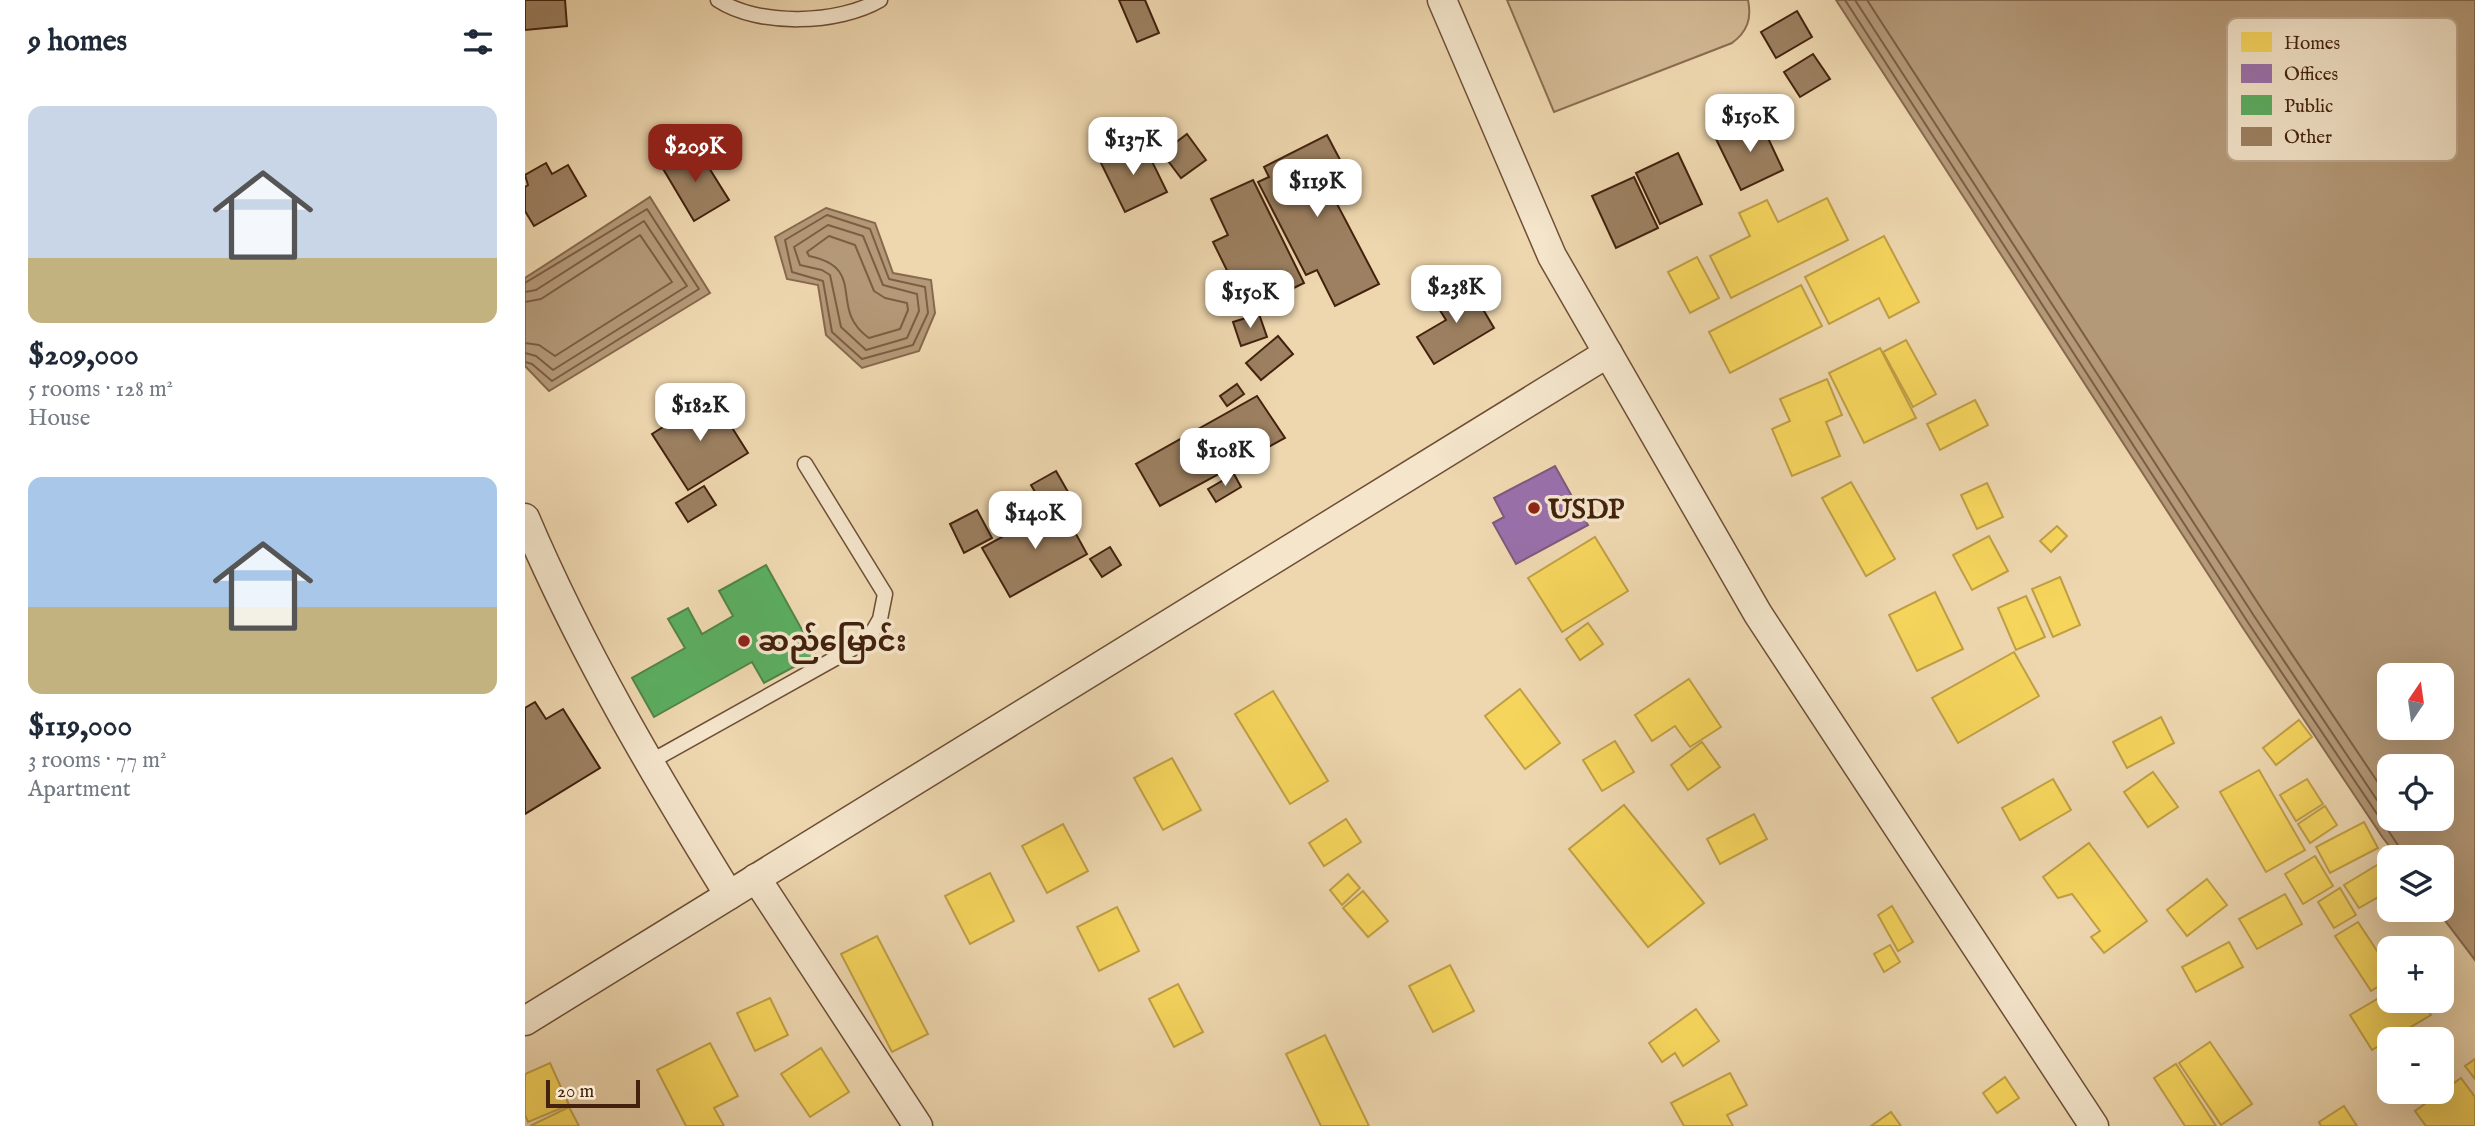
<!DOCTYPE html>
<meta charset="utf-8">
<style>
body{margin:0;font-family:"IM FELL English","Noto Sans Myanmar",serif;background:#f2f2f3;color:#1f2937;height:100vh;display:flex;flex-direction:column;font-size:26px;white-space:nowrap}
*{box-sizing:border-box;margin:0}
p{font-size:23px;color:#747a83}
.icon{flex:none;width:38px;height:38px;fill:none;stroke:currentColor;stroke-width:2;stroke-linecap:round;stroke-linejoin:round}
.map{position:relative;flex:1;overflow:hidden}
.side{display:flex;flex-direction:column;background:#fff;width:525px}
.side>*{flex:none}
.needle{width:46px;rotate:13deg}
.tools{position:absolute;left:1852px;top:663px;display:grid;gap:14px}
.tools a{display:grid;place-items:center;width:77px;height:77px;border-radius:14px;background:#fff;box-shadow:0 7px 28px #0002;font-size:35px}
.scale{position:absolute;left:21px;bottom:18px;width:94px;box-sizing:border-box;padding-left:7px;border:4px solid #43220d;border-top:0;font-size:19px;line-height:24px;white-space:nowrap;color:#43220d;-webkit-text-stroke:5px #f4e5cb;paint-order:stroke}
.price{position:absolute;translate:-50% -60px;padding:0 16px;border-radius:14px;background:#fff;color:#222;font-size:23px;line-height:46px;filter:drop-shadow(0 2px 4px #0008)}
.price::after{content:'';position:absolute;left:50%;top:42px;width:21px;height:16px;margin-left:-10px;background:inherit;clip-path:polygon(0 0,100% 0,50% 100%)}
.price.current{background:#8f2418;color:#fff}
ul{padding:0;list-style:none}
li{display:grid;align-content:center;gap:14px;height:371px;padding:0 28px}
li span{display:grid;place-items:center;height:217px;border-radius:14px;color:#555}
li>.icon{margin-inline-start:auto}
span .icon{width:126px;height:126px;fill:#fffc;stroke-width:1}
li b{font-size:30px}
h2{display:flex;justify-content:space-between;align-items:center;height:84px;padding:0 28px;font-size:30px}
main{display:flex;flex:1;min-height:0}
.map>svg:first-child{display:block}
</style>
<main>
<section class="side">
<h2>9 homes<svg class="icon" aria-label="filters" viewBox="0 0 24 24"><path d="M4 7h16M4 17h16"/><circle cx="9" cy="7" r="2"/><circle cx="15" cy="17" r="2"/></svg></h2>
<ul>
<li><span style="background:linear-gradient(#c9d6e8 70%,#c2b280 0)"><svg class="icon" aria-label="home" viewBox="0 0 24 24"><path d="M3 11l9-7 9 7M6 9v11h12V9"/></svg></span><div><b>$209,000</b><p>5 rooms · 128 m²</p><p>House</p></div></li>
<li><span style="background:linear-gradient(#a9c7e8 60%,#c2b280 0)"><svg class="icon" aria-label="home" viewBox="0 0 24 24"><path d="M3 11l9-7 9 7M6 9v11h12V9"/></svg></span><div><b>$119,000</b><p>3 rooms · 77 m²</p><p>Apartment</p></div></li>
</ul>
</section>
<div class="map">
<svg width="1950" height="1126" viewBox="0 0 1950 1126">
<rect width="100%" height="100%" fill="#eed7af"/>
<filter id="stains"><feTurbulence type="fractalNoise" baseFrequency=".00286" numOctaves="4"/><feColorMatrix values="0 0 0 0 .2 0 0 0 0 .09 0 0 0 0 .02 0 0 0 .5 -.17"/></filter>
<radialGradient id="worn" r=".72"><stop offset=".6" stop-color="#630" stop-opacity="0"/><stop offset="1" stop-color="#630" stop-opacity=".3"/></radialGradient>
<path fill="#d1b893" stroke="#8a6d50" stroke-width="2" d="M982,0H1223C1227,19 1222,32 1207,43L1029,112Z"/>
<g fill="#b49978" stroke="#87694d" stroke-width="2" fill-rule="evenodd">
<path d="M1311,0H1950V960L1912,910H1916V858L1873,857L1858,838L1718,628ZM1864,676H1916V728H1864ZM1864,766H1916V819H1864Z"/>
<polygon points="125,197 185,293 24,391 0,366 0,278"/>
<polygon points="301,208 350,223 368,273 406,280 410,313 394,351 337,368 301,335 293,285 262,279 250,237"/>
</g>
<g fill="#f6d55c" stroke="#c09f44" stroke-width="2">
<polygon points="1302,198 1323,240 1206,298 1185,256 1225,236 1214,213 1242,200 1253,222"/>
<polygon points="1359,236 1394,302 1364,318 1354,298 1304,324 1280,277"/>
<polygon points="1172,257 1194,298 1165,313 1143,272"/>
<polygon points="1276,285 1297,326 1205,373 1184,332"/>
<polygon points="1381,340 1411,394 1388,407 1358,352"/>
<polygon points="1355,348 1391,418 1339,443 1304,373"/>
<polygon points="1302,379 1317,415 1301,422 1315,456 1267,476 1247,429 1265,421 1255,399"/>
<polygon points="1450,400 1463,425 1415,450 1402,424"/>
<polygon points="1326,482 1370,559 1341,576 1297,498"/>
<polygon points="1462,483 1478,517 1452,529 1436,495"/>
<polygon points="1532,526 1542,536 1526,552 1515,541"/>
<polygon points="1464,536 1483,571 1447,590 1428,555"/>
<polygon points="1070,537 1103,591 1037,632 1003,578"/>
<polygon points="1535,577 1555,625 1528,637 1507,589"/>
<polygon points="1410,592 1438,649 1392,671 1364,615"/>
<polygon points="1501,596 1520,637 1491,650 1473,608"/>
<polygon points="1063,623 1078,644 1055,660 1041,639"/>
<polygon points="1489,652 1514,696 1433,743 1407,698"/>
<polygon points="1164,679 1196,727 1165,747 1150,726 1127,741 1110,715"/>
<polygon points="995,689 1035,743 1000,769 960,716"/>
<polygon points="748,691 803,781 765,804 710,714"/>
<polygon points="1636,717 1649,743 1602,768 1588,742"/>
<polygon points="1774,720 1787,737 1751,765 1738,748"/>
<polygon points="1090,741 1109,772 1077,791 1058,760"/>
<polygon points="1177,742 1195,767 1163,790 1146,765"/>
<polygon points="647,758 676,810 638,830 609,778"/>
<polygon points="1734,770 1780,850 1741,872 1695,792"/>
<polygon points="1628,772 1653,807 1623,827 1599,792"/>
<polygon points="1528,779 1546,810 1495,840 1477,808"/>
<polygon points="1782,779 1798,804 1771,821 1755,795"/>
<polygon points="1099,805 1179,903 1123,947 1044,849"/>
<polygon points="1800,806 1812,825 1785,843 1773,824"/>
<polygon points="1229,814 1242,839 1195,864 1182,839"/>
<polygon points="821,819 836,842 799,866 784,843"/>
<polygon points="1839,822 1853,848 1805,873 1791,847"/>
<polygon points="538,824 563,871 522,893 497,846"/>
<polygon points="1564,843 1622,921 1579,953 1566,937 1575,931 1547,894 1533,898 1518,877"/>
<polygon points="1790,856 1808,886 1778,904 1760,874"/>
<polygon points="1857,862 1864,873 1864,891 1834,908 1819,885"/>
<polygon points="465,873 489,921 445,944 420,896"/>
<polygon points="823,874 835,888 817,905 805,890"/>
<polygon points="1682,879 1702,905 1662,936 1642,910"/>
<polygon points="1815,888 1831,915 1809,928 1793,902"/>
<polygon points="838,891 863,921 843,937 818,908"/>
<polygon points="1760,894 1777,924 1732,949 1714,919"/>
<polygon points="1367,906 1388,942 1373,951 1353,915"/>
<polygon points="592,907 614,951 574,971 552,927"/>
<polygon points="1833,922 1864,969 1864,980 1846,991 1810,936"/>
<polygon points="352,936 403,1034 367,1052 316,954"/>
<polygon points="1704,942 1718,967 1671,992 1657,967"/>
<polygon points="1365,945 1375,962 1359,972 1349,954"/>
<polygon points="925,965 949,1011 908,1032 884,986"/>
<polygon points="653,984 678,1032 649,1047 624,999"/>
<polygon points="1864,992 1864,1001 1897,1001 1906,1015 1847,1050 1825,1015"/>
<polygon points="245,998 263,1035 230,1051 212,1013"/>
<polygon points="1171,1009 1194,1041 1158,1066 1150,1053 1137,1062 1124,1043"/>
<polygon points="800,1035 844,1126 796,1126 761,1054"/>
<polygon points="1685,1042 1727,1104 1696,1125 1654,1063"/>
<polygon points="185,1043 213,1096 189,1108 199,1126 161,1126 132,1070"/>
<polygon points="296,1048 324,1092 285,1117 256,1074"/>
<polygon points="1864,1053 1864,1075 1854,1058"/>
<polygon points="1950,1059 1950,1079 1940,1066"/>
<polygon points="1916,1060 1925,1075 1916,1081"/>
<polygon points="25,1063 44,1105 3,1122 0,1115 0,1074"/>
<polygon points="1651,1064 1691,1126 1660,1126 1629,1078"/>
<polygon points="1205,1073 1222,1105 1202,1115 1208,1126 1159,1126 1146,1103"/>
<polygon points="1480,1077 1494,1098 1472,1113 1458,1093"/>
<polygon points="1936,1078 1950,1097 1950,1126 1901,1126 1890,1111"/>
<polygon points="1874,1092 1897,1092 1880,1102"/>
<polygon points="1819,1106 1832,1126 1796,1126 1794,1122"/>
<polygon points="44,1107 54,1126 5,1126"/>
<polygon points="1366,1112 1376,1126 1346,1126"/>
</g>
<polygon fill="#9970ab" stroke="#7f597c" stroke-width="2" points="1030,466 1063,525 991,564 968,523 979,517 969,498"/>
<polygon fill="#5aae61" stroke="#538448" stroke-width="2" points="241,565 291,655 239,683 227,662 129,717 107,678 160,648 143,619 163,608 177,634 208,616 194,591"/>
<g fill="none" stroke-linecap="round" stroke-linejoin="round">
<g stroke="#7c5e42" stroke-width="2">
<polyline points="1320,0 1724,624 1877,851 1878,858"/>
<polyline points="1330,0 1731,619 1864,818"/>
<polyline points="1342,0 1740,614 1864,799"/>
<polygon points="302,215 345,229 364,279 400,287 403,313 388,345 337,359 307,332 298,281 267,272 260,240"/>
<polygon points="303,225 338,236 358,285 392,294 394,311 382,338 341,350 316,327 305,275 297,270 275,265 269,247"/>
<path d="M304,236L330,245L349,291L360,298L382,303L383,310L375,329L344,338C302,309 344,268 284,256L282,252Z"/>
<polyline points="0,283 122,209 174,289 27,381 7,364 0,362"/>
<polyline points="0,292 11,290 119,221 162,286 28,370 11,356 0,353"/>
<polyline points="0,302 16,299 115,235 147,282 30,356 14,345 0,343"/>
</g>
</g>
<g fill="#9c8061" stroke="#43220d" stroke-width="2">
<polygon points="0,0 40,0 42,26 0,30"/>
<polygon points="594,0 620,0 634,33 612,42"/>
<polygon points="1272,11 1287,37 1251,58 1236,32"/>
<polygon points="1288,54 1305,79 1275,97 1259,72"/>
<polygon points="1234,119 1258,170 1216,190 1191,139"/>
<polygon points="662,134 681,160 656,178 637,153"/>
<polygon points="802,135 822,173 801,183 854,284 810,306 792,270 781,275 733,182 744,177 739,167"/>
<polygon points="617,141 642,192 600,212 575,161"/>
<polygon points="171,147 204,200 169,221 137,167"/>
<polygon points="1153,153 1177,204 1135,224 1111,173"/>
<polygon points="21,163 27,174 43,165 61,196 9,226 0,211 0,187 3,185 0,175"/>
<polygon points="1109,177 1133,228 1091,248 1067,196"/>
<polygon points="728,180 779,283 722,311 688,242 703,235 686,199"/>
<polygon points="943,284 969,328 909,364 892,337 921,320 911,304"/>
<polygon points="734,314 742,337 716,346 708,322"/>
<polygon points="753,336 768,354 736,380 721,363"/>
<polygon points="712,384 719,394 702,406 695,396"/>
<polygon points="187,396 223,453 163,490 127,434"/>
<polygon points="732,396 760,438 635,506 611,464"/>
<polygon points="531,471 543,492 519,507 506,485"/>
<polygon points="709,474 716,487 691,502 683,489"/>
<polygon points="179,486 191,505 163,522 151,503"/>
<polygon points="535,505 562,554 485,597 457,548"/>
<polygon points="452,510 467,538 439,553 425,524"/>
<polygon points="585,547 596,565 577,577 565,559"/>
<polygon points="10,702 21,719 38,709 75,768 0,814 0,708"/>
</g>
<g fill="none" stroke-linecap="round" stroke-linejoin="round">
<g stroke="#6e4f36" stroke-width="17">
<g id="lane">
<path d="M193,0C234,27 314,24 355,0"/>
<polyline points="123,763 343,640 355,619 360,594 280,464"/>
</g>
</g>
<g stroke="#6e4f36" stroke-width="31">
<g id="street">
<polyline points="917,0 1027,256 1233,614 1569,1126"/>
<path d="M0,518C56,650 129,773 204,895"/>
<polyline points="231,878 393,1126"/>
<polyline points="0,1021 1083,353"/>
</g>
</g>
<use href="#lane" stroke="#f4e5cb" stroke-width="14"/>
<use href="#street" stroke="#f4e5cb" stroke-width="28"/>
</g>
<g fill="#8f2418" stroke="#f4e5cb" stroke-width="2.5">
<circle cx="1009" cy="508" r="7"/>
<circle cx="219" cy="641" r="7"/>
</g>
<g text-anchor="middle" stroke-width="7" stroke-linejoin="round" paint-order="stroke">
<g font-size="28" font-weight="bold" fill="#43220d" stroke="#f4e5cb" text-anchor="start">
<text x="1023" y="518">USDP</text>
<text x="233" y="651">ဆည်မြောင်း</text>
</g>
</g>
<rect x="1702" y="18" width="230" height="143" rx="10" fill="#f4e5cb" stroke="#bfaa92" stroke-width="2"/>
<rect x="1716" y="32" width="31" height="20" fill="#f6d55c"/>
<rect x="1716" y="64" width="31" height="19" fill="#9970ab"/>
<rect x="1716" y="95" width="31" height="20" fill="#5aae61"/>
<rect x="1716" y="127" width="31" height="19" fill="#9c8061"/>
<g font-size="19" fill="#43220d">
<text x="1759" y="49">Homes</text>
<text x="1759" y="80">Offices</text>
<text x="1759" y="112">Public</text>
<text x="1759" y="143">Other</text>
</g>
<rect width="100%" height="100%" filter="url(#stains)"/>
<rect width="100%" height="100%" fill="url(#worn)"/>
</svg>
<div class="tools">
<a><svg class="needle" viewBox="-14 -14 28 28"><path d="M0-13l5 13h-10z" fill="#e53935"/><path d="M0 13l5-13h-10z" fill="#747a83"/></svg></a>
<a><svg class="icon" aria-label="locate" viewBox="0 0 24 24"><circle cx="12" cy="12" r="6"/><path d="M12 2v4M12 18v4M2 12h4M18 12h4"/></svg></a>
<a><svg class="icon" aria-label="layers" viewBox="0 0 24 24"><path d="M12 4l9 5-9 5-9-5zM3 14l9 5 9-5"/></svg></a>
<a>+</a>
<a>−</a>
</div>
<div class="scale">20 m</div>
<b class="price" style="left:1225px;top:154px">$150K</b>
<b class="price" style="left:608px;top:177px">$137K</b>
<b class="price current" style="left:170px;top:184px">$209K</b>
<b class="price" style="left:792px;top:219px">$119K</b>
<b class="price" style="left:931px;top:325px">$238K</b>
<b class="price" style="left:725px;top:330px">$150K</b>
<b class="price" style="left:175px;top:443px">$182K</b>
<b class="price" style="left:700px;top:488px">$108K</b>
<b class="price" style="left:510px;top:551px">$140K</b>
</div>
</main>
